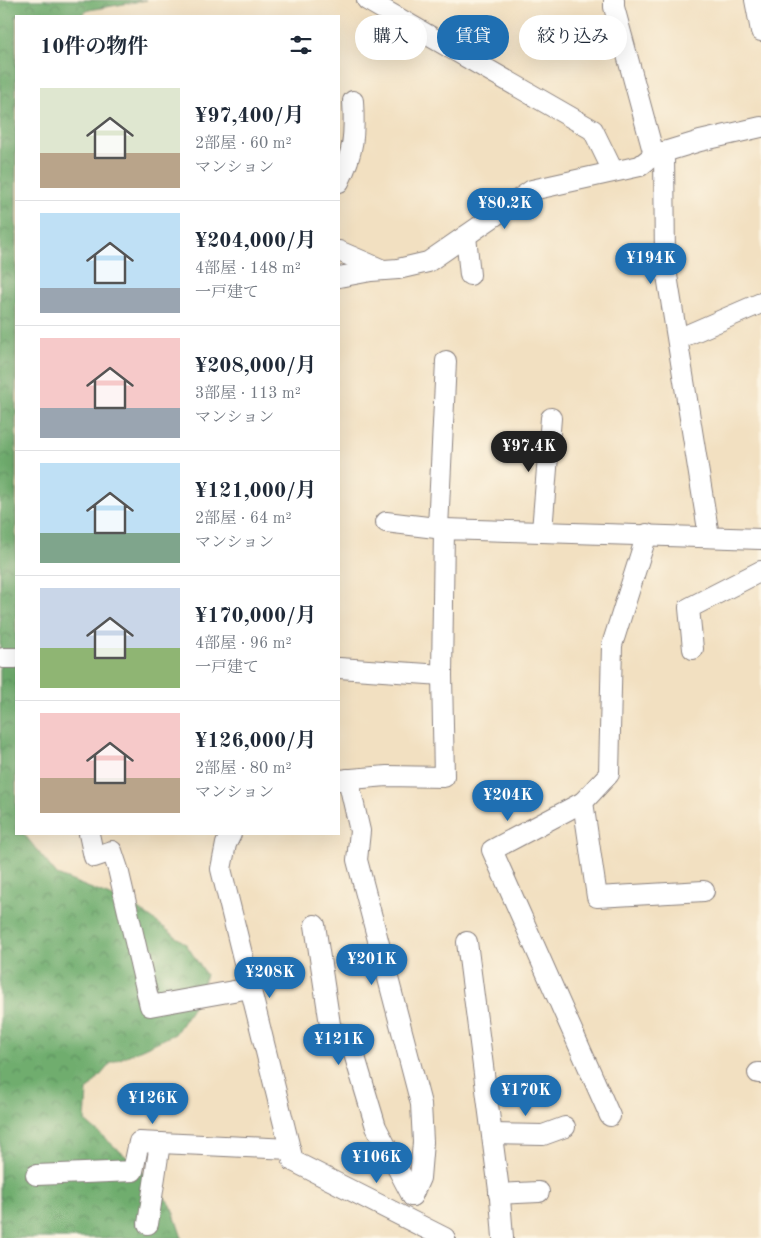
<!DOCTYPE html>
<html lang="ja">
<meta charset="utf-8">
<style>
body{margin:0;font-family:"Old Standard TT","Noto Serif JP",serif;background:#f2f2f3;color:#1f2937;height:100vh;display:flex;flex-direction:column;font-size:19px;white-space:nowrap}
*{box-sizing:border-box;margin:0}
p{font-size:16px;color:#747a83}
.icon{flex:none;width:28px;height:28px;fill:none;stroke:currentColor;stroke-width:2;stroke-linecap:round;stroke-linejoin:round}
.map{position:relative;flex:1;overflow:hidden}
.drawer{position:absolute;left:15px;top:15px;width:325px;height:820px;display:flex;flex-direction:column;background:#fff;border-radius:0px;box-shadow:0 5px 20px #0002}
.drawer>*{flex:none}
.guide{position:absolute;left:355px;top:15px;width:330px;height:45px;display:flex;gap:10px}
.price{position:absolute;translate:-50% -42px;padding:0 11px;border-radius:18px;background:#1f6fb2;color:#fff;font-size:16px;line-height:32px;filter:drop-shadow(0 1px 2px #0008)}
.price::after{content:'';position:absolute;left:50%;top:30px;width:15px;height:11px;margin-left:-8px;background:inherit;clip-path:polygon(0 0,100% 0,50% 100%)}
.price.selected{background:#222;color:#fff}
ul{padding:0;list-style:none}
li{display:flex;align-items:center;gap:15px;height:125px;padding:0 25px}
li+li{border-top:1px solid #e0e1e3}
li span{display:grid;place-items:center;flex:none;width:140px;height:100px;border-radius:0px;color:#555}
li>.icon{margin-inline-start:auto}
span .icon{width:60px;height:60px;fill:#fffc;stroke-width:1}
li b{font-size:21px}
h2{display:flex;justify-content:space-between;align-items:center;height:60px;padding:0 25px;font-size:21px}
.pill{padding:0 18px;border-radius:22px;background:#fff;box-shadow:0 5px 20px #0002;font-size:18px;line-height:45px}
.pill.selected{background:#1f6fb2;color:#fff}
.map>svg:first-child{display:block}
</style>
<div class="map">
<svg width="761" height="1238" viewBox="0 0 761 1238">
<defs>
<pattern id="forest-crowns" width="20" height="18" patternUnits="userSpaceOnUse" patternTransform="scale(1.25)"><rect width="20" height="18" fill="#6fad6e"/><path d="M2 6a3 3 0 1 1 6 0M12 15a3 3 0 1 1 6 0" fill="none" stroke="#5b8c5c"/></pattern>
</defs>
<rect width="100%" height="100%" fill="#fcf5e5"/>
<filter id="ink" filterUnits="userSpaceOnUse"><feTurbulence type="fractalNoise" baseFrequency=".02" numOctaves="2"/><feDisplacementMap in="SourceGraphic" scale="10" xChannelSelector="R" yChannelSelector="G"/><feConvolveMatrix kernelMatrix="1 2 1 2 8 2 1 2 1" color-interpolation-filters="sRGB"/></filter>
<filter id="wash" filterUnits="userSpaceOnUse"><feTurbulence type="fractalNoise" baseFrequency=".0096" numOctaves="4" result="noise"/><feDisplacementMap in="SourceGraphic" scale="20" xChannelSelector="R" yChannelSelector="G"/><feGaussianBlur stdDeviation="1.12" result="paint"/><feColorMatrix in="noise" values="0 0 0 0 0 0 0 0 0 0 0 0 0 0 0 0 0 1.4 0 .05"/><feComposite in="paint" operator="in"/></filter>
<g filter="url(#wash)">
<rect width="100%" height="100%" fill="#f2e0c1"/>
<polygon fill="url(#forest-crowns)" stroke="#486854" points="0,0 147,0 89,10 79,16 16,16 16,834 24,834 57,875 135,906 186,944 206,975 193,1007 175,1034 111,1063 87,1091 85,1121 137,1166 171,1205 182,1238 0,1238"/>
</g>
<g filter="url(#ink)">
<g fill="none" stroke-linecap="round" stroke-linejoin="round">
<g stroke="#8a817e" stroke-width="22">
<g id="minor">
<polyline points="367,0 593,130 613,171"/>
<polyline points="614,0 614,7 654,155"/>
<polyline points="755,0 761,31"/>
<path d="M339,182C354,152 355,134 353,101"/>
<polyline points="466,236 470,275"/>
<polyline points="339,251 383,270"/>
<polyline points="339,277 371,271 398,269 428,262 532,190 640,166 654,155 664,152"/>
<polyline points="678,339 761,303"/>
<polyline points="386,522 444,529"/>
<polyline points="438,528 446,361"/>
<polyline points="542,531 551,418"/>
<polyline points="709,536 665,263 664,152 700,141 761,127"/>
<polyline points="693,649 689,608 761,571"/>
<polyline points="3,658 16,658"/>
<polyline points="339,668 442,675"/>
<polyline points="348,779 360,831 357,860 421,1104 423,1142 420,1178 412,1196"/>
<polyline points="339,780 387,776 444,777 442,675 444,529 761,539"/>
<polyline points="583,802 597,897 704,891"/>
<polyline points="89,834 94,857 112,851 118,869 150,1006 250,988"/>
<polyline points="231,834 226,844 221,869 293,1161 445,1238"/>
<polyline points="315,925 331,1031 349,1037 376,1127 412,1196"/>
<polyline points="467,942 500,1198 503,1238"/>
<polyline points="758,1073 761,1073"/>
<polyline points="610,1116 492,850 583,802 609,774 612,645 647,534"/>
<polyline points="492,1134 543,1135 565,1127"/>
<polyline points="36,1175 133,1171 139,1142 290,1149"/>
<polyline points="499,1194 539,1192"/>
<polyline points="148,1224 160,1143"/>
</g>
</g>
<use href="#minor" stroke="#fff" stroke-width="20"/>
</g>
</g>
</svg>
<b class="price" style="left:505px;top:230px">¥80.2K</b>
<b class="price" style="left:651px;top:285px">¥194K</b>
<b class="price selected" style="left:529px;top:473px">¥97.4K</b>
<b class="price" style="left:508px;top:822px">¥204K</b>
<b class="price" style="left:372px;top:986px">¥201K</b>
<b class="price" style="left:270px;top:999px">¥208K</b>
<b class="price" style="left:339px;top:1066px">¥121K</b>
<b class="price" style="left:526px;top:1117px">¥170K</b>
<b class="price" style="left:153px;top:1125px">¥126K</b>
<b class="price" style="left:377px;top:1184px">¥106K</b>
<div class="guide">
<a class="pill">購入</a>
<a class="pill selected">賃貸</a>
<a class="pill">絞り込み</a>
</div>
<section class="drawer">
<h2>10件の物件<svg class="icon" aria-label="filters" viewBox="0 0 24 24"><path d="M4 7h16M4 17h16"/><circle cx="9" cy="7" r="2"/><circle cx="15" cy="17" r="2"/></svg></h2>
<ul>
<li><span style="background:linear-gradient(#dfe7d0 65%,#b9a48a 0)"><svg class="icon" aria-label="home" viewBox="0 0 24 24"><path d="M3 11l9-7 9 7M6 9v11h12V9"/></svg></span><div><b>¥97,400/月</b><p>2部屋 · 60 m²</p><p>マンション</p></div></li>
<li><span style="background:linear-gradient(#bfe0f5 75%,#9aa5b1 0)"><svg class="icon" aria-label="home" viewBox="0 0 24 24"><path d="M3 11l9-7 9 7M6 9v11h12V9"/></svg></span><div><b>¥204,000/月</b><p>4部屋 · 148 m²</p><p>一戸建て</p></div></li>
<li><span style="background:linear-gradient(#f6c9c9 70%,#9aa5b1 0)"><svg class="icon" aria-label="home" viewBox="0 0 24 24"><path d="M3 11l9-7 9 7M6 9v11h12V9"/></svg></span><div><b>¥208,000/月</b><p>3部屋 · 113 m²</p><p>マンション</p></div></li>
<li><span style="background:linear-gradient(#bfe0f5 70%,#7fa58c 0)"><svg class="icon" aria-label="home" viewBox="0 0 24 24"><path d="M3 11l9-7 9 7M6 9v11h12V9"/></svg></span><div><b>¥121,000/月</b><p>2部屋 · 64 m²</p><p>マンション</p></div></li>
<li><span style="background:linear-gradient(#c9d6e8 60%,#8fb573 0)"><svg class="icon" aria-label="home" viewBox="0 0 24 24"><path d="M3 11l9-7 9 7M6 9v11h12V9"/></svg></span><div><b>¥170,000/月</b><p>4部屋 · 96 m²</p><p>一戸建て</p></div></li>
<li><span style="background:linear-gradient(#f6c9c9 65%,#b9a48a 0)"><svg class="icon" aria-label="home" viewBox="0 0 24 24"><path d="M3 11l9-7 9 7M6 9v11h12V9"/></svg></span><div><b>¥126,000/月</b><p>2部屋 · 80 m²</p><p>マンション</p></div></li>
</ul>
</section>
</div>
